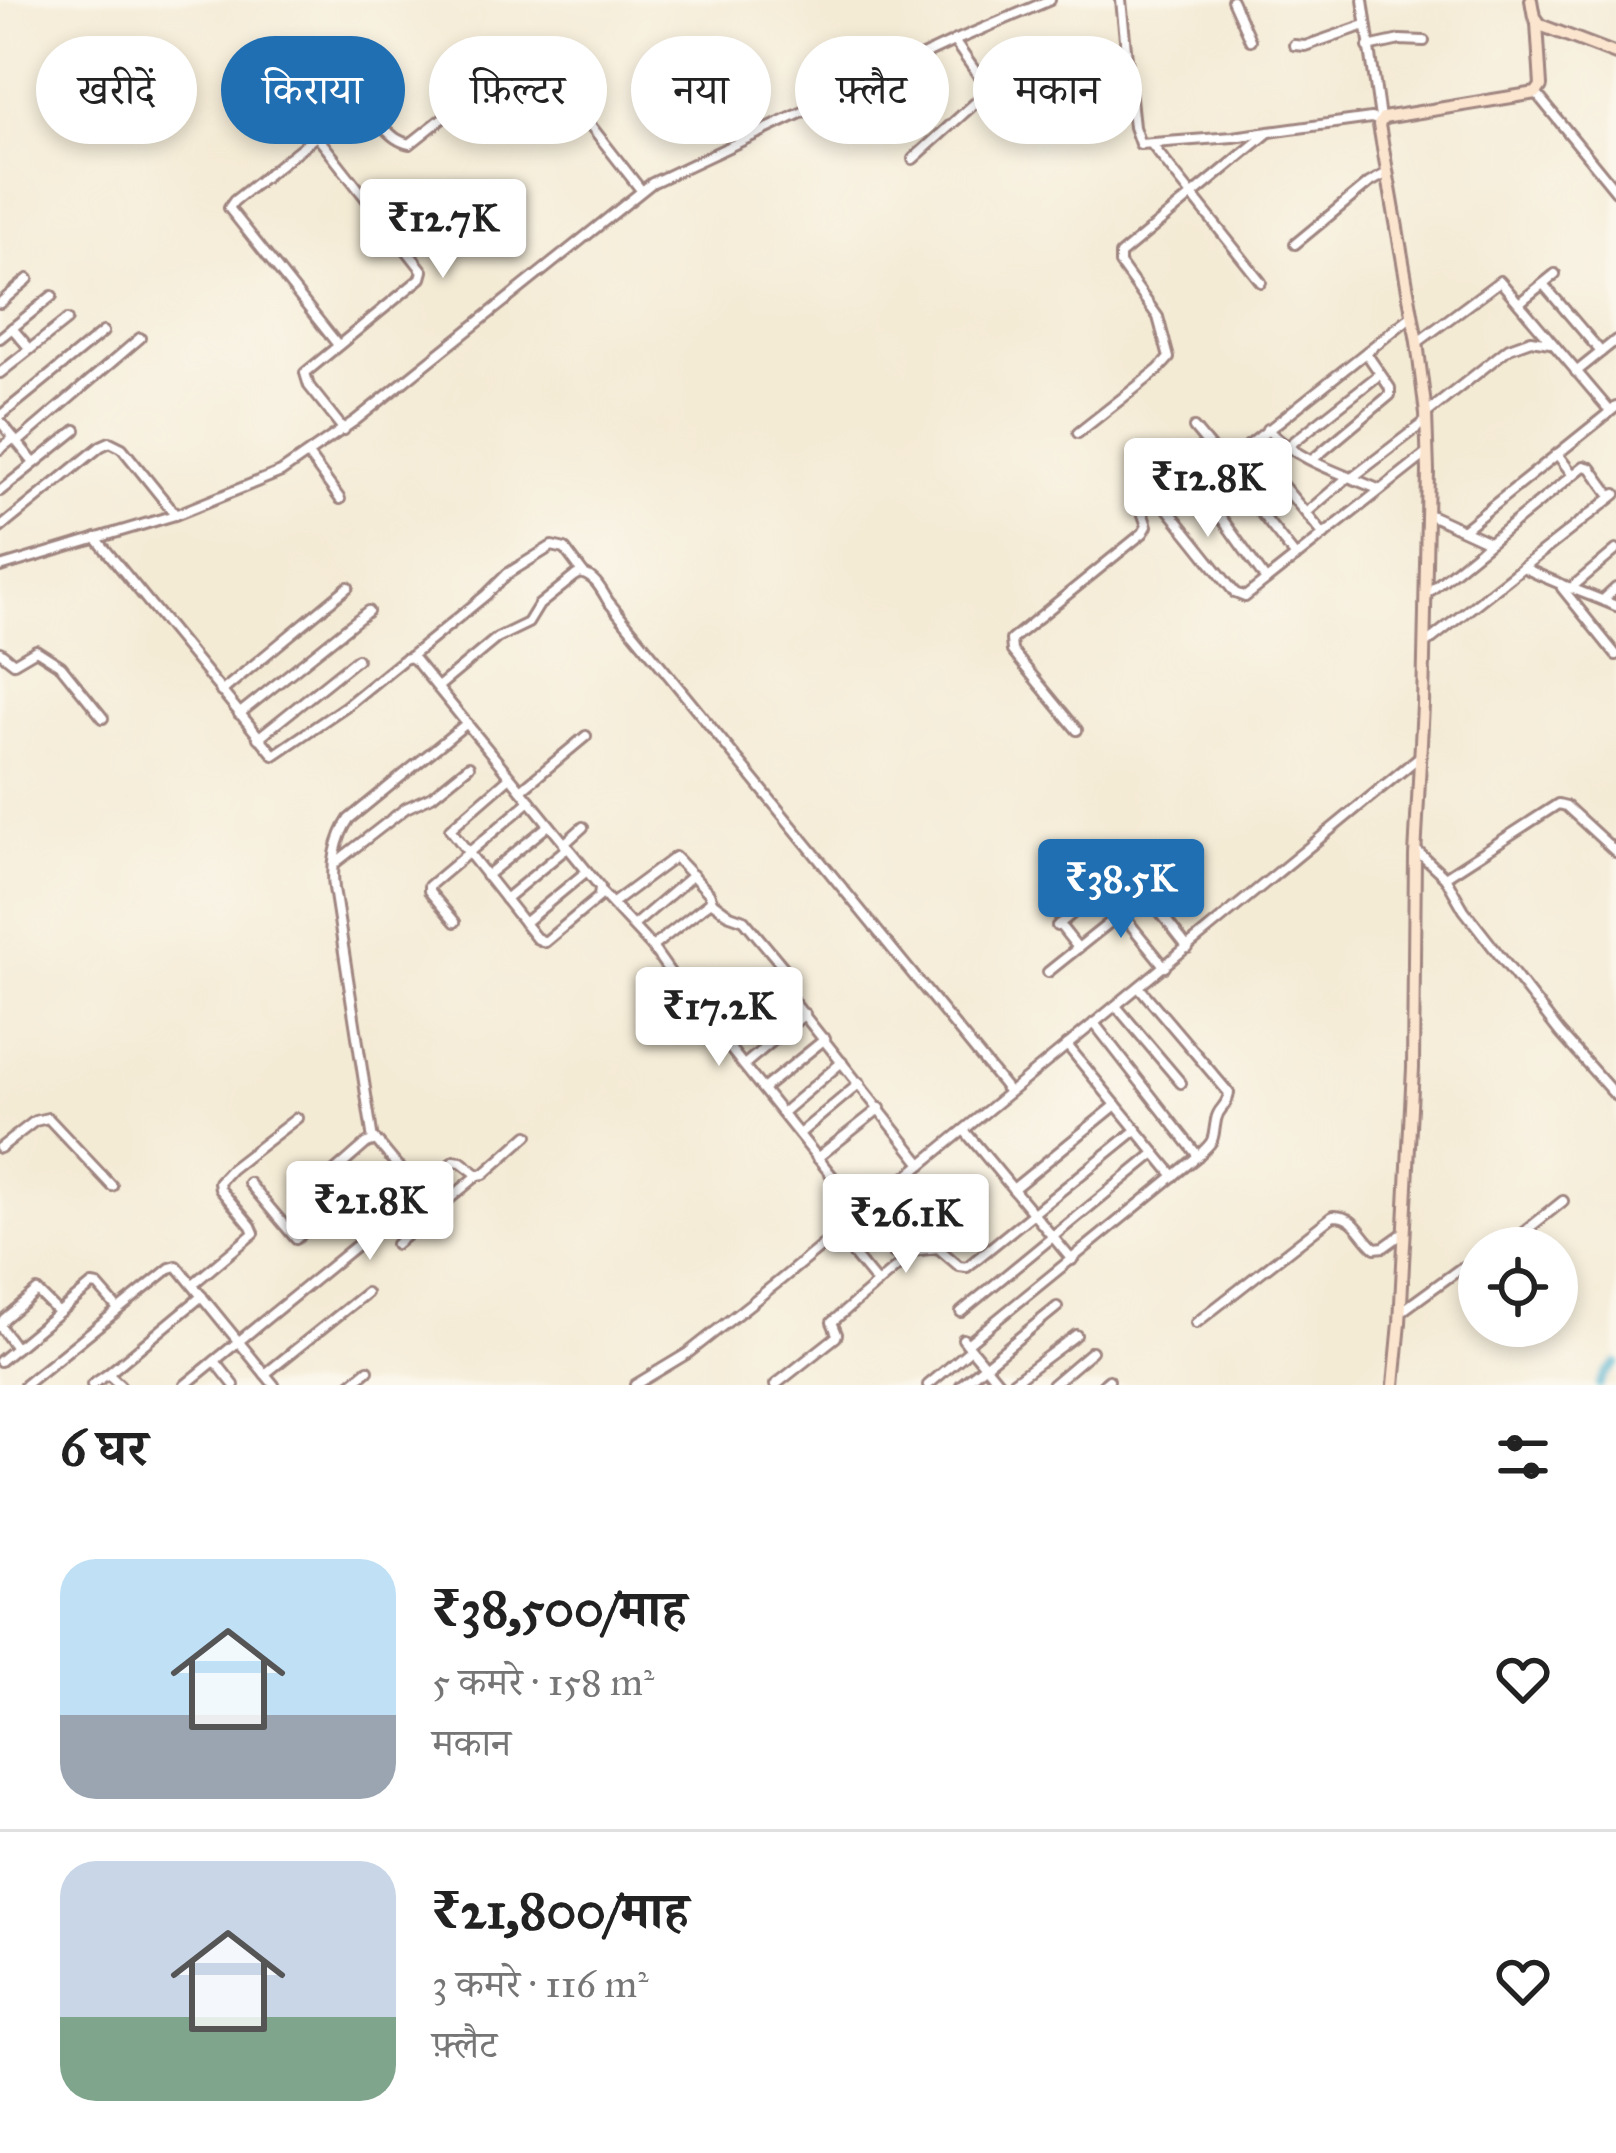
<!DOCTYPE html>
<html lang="hi">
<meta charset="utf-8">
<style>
body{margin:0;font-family:"IM FELL Great Primer","Noto Serif Devanagari",serif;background:#f6f6f6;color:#222;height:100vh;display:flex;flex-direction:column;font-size:45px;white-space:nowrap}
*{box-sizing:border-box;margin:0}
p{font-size:39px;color:#767676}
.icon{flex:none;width:66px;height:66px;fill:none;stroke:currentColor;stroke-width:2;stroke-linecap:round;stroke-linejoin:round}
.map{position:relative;height:1385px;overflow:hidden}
.side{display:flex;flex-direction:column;background:#fff;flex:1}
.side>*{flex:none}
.hud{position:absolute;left:36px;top:36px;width:1545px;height:108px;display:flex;gap:24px}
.fabs{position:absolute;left:1458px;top:1227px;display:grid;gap:24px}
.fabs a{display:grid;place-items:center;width:120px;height:120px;border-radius:50%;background:#fff;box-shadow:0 6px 18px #0003;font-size:60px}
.price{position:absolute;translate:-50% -102px;padding:0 27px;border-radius:12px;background:#fff;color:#222;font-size:39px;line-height:78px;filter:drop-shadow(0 3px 6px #0008)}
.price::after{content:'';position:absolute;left:50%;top:72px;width:36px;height:27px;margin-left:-18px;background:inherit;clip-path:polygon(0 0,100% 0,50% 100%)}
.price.selected{background:#1f6fb2;color:#fff}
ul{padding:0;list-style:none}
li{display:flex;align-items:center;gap:36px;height:300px;padding:0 60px}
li+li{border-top:3px solid #e0e0e0}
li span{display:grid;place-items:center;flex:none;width:336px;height:240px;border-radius:36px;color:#555}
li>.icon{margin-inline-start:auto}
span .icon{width:144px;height:144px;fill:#fffc;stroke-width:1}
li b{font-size:51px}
h2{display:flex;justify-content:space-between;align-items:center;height:144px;padding:0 60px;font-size:51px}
.tag{padding:0 42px;border-radius:54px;background:#fff;box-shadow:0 6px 18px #0003;font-size:42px;line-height:108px}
.tag.selected{background:#1f6fb2;color:#fff}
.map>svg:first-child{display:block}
</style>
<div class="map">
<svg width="1616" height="1385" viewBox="0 0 1616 1385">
<rect width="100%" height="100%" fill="#fbf7ec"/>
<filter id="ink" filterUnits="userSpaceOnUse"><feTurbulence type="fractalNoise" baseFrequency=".00833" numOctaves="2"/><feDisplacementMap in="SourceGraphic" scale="24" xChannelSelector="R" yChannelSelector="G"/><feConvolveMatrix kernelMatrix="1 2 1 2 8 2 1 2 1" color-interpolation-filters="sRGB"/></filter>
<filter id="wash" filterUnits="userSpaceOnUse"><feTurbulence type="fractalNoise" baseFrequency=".004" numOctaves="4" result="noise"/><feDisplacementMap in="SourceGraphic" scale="48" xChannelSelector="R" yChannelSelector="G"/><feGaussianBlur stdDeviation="2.7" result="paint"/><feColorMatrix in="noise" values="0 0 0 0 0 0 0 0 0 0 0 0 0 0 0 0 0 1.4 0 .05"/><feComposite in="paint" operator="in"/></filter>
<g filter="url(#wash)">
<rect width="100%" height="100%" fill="#f4ebd5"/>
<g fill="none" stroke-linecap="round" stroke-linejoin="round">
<polyline stroke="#50b1cf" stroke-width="8" points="1599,1385 1604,1375 1616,1363"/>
</g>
</g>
<g filter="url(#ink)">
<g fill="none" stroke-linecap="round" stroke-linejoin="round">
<g stroke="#9f8580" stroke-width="14">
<g id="street">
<polyline points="1121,0 1134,127 1140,144 1233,137 1371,118 1380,121"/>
<polyline points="1232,0 1250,40"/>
<polyline points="1363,0 1380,118"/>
<polyline points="1294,45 1305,46 1365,25"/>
<polyline points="1368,47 1400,40 1424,41"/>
<polyline points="988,91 1012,74"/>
<polyline points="1536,93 1616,191"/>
<polyline points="316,135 423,271 421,278 305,373 309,386 344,430"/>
<polyline points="1152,145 1261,282"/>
<polyline points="913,159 985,94 985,85 954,41"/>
<polyline points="1295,244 1369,183 1387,173"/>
<polyline points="1543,284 1601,352"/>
<polyline points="0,303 28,279"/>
<polyline points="1519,303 1555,274"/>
<polyline points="12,328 30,349"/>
<polyline points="0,338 52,296"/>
<polyline points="1418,342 1500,281 1610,411"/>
<path d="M338,345L229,208L234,201L335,121C382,101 380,139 410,144L526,52L591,126L641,190"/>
<polyline points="1576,372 1616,340"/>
<polyline points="0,373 67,320"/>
<polyline points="1427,413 1509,348 1531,340 1550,343"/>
<polyline points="0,416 103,332"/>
<polyline points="0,421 34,463"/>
<polyline points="1194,428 1219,458 1228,462 1413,315"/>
<path d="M1267,429C1296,460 1341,473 1378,489"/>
<polyline points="1078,433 1158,370 1169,358 1158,317 1120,264 1120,255 1269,132"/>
<polyline points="18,442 140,338"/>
<polyline points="1249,445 1324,535"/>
<polyline points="1287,447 1380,374"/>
<polyline points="0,449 14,438"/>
<polyline points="1557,454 1573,475"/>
<polyline points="308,455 340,499"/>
<polyline points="1312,460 1390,395 1390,388 1366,353"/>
<polyline points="1224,461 1226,469 1296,557"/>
<polyline points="1180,472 1202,491 1266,580"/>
<polyline points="1353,477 1426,421"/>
<polyline points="0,491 76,430"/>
<polyline points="1155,493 1235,593 1245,597 1426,454"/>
<polyline points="1306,513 1348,477"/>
<polyline points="1428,514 1489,542"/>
<polyline points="0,528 101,446 110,442 122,448 175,514"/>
<polyline points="1464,529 1616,407"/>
<polyline points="96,538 274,755 346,706 404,659 410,657 415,660 600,887 599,897 545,942 536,938 450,829 510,777"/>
<polyline points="0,567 175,515 281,472 356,420 652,183 954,41 1050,0"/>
<path d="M1523,567C1553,583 1584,592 1616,606"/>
<polyline points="1562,588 1616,655"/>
<polyline points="1571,588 1616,550"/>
<polyline points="1425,595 1584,466 1591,468 1612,497"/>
<polyline points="1603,600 1616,588"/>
<polyline points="1425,644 1616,494"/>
<polyline points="0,652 14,663 36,650 61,666 103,718"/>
<polyline points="410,657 486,595 507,574 552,546 565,549 583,573"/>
<path d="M438,687L497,638L528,623L539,605L575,576L580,573C595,576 601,589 608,601L1009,1092"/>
<polyline points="221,692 348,587"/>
<polyline points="239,714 368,611"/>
<polyline points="1077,730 1012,651 1011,640 1143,533 1147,526 1142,512 1144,504 1209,447"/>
<polyline points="258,738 357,659"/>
<polyline points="521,790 586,736"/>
<polyline points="564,844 583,827"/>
<polyline points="1417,851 1445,877 1558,804 1566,806 1616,852"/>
<polyline points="335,863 406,808 432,796 469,766"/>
<polyline points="486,876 549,825"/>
<polyline points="1445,877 1464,910 1560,1033 1616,1096"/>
<polyline points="601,892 652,947 676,981 861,1212"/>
<polyline points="1146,894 1188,948"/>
<polyline points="505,899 567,848"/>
<polyline points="613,903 675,857 709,893 712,901"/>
<polyline points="1121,913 1165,967"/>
<polyline points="455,922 429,891 429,886 530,801"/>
<polyline points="524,923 587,871"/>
<polyline points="1059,924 1078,948"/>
<polyline points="633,926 693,875"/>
<polyline points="652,947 711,901 730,915 744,920 785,969 779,980 781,986 922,1164"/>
<polyline points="1048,972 1168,876 1168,870 1153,853 1148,853 1057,926"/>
<polyline points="1116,1006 1181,1083"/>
<polyline points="1094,1023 1198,1156"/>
<polyline points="725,1042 786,992"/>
<polyline points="1067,1045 1174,1176"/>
<polyline points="744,1065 805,1014"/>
<polyline points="763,1089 825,1039"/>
<polyline points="782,1113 842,1062"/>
<polyline points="964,1130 1072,1260"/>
<polyline points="799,1134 860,1083"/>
<path d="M373,1140L334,888C331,865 336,838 349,819L467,723"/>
<polyline points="0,1148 35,1121 48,1118 112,1186"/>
<polyline points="817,1158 880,1108"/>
<polyline points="249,1183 296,1239 358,1186 384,1222"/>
<polyline points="318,1186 367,1143 376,1140 419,1192"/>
<polyline points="1013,1189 1116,1105"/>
<polyline points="858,1214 894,1253 938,1248 959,1266 967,1267 1136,1130"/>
<polyline points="836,1233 877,1283"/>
<polyline points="396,1244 478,1175"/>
<polyline points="1504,1248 1563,1201"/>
<polyline points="193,1284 254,1233 251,1226 220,1189 219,1182 231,1169 297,1118"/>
<polyline points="1402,1311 1461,1268 1479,1261"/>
<polyline points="961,1312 1155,1153"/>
<path d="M1196,1323L1333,1216C1355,1215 1360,1235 1375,1248L1384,1247L1405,1232"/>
<polyline points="963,1339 1001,1385"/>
<path d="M967,1344L1198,1156C1216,1139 1212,1142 1216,1120C1218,1107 1227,1108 1229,1093L1139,987"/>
<polyline points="16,1348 0,1326 4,1319 37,1291 58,1312"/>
<polyline points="0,1361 92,1285 98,1286 118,1309"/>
<polyline points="215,1361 234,1385"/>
<polyline points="108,1374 202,1296"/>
<polyline points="265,1374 366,1293"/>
<polyline points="25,1385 170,1268 177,1266 274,1385"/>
<polyline points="92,1385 108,1374 120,1385"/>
<polyline points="185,1385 357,1245 454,1161 461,1162 478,1175 484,1174 528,1135"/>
<polyline points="350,1385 368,1370"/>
<polyline points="635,1385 688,1353 778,1282 1419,757"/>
<polyline points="775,1385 836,1337 837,1334 832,1322 899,1265 905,1254"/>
<polyline points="928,1385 971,1349"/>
<polyline points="961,1385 1057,1307"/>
<polyline points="1009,1385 1076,1335"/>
<polyline points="1052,1385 1092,1351"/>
<polyline points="1103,1385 1109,1380"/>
</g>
</g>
<g stroke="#9f8580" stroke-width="16">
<g id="secondary">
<polyline points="1531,0 1534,17 1540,25 1616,54"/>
<polyline points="1394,1385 1400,1323 1413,1068 1415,856 1423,705 1428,471 1426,414 1417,342 1379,125 1383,118 1536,93 1541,86 1537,23"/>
</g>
</g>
<use href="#street" stroke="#fff" stroke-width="8"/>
<use href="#secondary" stroke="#fce5cf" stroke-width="10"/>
</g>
</g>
</svg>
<div class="fabs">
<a><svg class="icon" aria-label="locate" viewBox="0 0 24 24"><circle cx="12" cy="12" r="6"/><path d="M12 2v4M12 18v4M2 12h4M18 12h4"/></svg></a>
</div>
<b class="price" style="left:443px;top:281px">₹12.7K</b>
<b class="price" style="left:1208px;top:540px">₹12.8K</b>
<b class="price selected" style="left:1121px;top:941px">₹38.5K</b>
<b class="price" style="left:719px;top:1069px">₹17.2K</b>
<b class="price" style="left:370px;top:1263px">₹21.8K</b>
<b class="price" style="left:906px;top:1276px">₹26.1K</b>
<div class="hud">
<a class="tag">खरीदें</a>
<a class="tag selected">किराया</a>
<a class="tag">फ़िल्टर</a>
<a class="tag">नया</a>
<a class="tag">फ़्लैट</a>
<a class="tag">मकान</a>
</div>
</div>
<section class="side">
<h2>6 घर<svg class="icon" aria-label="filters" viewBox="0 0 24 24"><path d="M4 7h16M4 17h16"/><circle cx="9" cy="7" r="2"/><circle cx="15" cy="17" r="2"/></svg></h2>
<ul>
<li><span style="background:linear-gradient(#bfe0f5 65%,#9aa5b1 0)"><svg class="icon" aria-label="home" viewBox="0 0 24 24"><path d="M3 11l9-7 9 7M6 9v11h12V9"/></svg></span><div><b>₹38,500/माह</b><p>5 कमरे · 158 m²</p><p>मकान</p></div><svg class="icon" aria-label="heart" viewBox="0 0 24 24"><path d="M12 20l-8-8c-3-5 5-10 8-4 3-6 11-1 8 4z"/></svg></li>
<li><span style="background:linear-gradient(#c9d6e8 65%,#7fa58c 0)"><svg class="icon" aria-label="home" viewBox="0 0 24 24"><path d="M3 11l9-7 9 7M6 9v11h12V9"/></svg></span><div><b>₹21,800/माह</b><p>3 कमरे · 116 m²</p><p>फ़्लैट</p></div><svg class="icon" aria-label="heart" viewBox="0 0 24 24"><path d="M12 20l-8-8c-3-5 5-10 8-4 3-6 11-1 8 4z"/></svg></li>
</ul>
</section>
